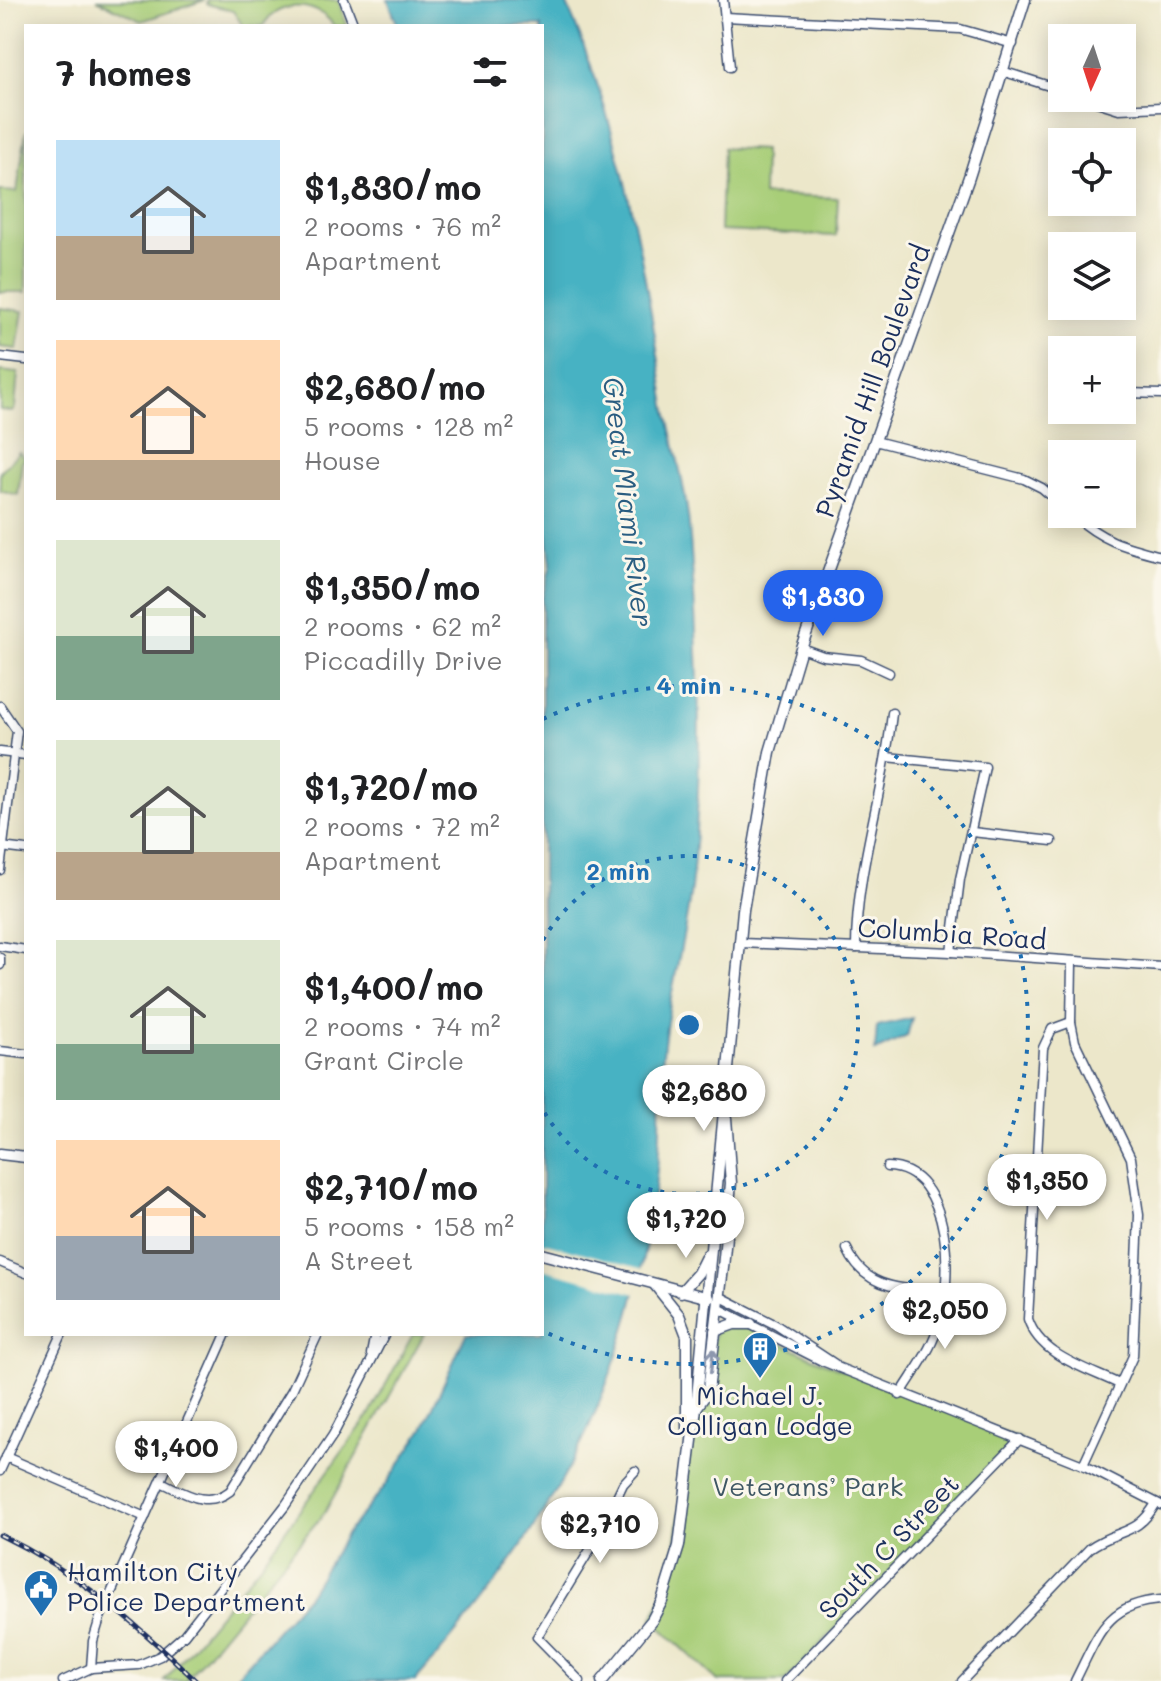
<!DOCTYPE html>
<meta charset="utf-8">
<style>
body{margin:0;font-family:Mali,sans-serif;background:#f2f2f2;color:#202124;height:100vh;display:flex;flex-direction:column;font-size:30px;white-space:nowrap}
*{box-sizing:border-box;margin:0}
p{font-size:26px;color:#757577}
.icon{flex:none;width:44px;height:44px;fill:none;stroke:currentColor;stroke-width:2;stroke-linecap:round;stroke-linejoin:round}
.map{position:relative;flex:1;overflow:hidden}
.panel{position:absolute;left:24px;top:24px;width:520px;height:1312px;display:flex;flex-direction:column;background:#fff;border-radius:0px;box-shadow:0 4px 20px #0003}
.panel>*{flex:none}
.needle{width:52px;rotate:183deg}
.buttons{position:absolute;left:1048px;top:24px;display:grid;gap:16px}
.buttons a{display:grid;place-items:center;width:88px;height:88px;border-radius:0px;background:#fff;box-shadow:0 4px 20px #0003;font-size:40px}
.price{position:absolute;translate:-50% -68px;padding:0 18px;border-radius:28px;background:#fff;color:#222;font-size:26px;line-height:52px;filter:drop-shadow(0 2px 4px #0008)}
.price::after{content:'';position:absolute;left:50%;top:48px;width:24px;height:18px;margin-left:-12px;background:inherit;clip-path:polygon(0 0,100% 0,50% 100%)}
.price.on{background:#2563eb;color:#fff}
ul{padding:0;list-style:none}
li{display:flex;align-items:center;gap:24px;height:200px;padding:0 32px}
li span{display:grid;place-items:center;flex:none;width:224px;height:160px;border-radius:0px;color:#555}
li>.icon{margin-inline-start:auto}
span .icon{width:96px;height:96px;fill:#fffc;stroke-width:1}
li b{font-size:34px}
h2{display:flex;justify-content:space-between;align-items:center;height:96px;padding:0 32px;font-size:34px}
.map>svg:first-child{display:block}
</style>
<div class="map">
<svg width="1161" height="1681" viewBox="0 0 1161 1681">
<rect width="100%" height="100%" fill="#fbf7ec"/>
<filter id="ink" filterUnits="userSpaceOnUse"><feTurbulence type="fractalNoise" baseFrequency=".0125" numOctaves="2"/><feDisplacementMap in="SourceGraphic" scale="16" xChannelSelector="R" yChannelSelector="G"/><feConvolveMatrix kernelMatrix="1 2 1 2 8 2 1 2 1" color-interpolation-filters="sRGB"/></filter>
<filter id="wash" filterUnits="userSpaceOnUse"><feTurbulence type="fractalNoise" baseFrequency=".006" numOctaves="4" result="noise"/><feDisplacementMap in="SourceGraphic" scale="32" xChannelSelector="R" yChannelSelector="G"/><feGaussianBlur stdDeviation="1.8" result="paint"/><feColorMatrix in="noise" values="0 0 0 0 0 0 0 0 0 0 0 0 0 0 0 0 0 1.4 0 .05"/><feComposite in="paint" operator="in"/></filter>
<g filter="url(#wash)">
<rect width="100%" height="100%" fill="#ece7ca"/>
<g fill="#a8ce78" stroke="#627e6b" stroke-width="2">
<polygon points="97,0 205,0 142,21"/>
<path d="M208,0H338L347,26H334C317,0 277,0 263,26H243L233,11L207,4Z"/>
<polygon points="26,131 26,292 0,292 0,191 17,192"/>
<polygon points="723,148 764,150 763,195 838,198 836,236 720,231"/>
<polygon points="0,308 23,311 17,349 0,347"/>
<polygon points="0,371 18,373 15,408 12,412 0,410"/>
<polygon points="19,452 26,460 22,461 18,495 0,490 0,472"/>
<polygon points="739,1324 821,1361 1020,1439 785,1681 718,1681 652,1620 670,1578 690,1447 703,1399 715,1331"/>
<polygon points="413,1334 424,1334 325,1512 185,1681 164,1681 260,1565 370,1414"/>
</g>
<g fill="#46b2c3" stroke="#307090" stroke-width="2">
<path d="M388,0H565C620,124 644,261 664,394C671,438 685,481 689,525C698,639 704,756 693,870C688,932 668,993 663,1054C659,1089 662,1125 658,1160C651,1240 630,1327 600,1401C560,1502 486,1601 415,1681H232L309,1594L349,1530L383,1489L423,1429L466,1334H542V599L551,564L542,496V26H398Z"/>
<polygon points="912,1018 907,1036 875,1051 877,1026"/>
</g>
<polygon fill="#ece7ca" points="542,1242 643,1269 636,1294 542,1269"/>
</g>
<g filter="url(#ink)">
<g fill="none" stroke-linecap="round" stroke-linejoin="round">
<g stroke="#3a4b6e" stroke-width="11">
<g id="minor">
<polyline points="344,0 354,26"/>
<polyline points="723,0 730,67"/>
<polyline points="725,17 960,29 1013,44"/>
<polyline points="1005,72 1062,90"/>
<polyline points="1084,98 1119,109 1161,107"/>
<polyline points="0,357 26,360"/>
<polyline points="1128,393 1161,394"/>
<polyline points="875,441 1024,479 1042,488 1062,505"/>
<path d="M1072,514C1103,541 1122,546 1161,556"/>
<polyline points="801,648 823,656 861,660 889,673"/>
<polyline points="0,706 17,731 0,870"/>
<polyline points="0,752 26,755"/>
<polyline points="887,757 985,767 960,879 951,952"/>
<polyline points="972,832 1052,841"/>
<polyline points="1,847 26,850"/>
<polyline points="741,943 951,952 1161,967"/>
<polyline points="0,946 26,950"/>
<path d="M856,948C856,869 884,792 892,713"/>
<polyline points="0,958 0,965"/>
<polyline points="1072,963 1071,1022 1075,1042 1131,1158 1139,1215 1133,1356 1083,1465"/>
<path d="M1071,1022L1052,1029L1043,1048L1028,1319C1040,1356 1086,1368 1119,1384"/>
<polyline points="0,1051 26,1054"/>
<path d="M887,1167C954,1168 954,1285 937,1330C929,1353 913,1374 900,1395"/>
<path d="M847,1249C866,1291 902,1288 943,1292"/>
<polyline points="0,1262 26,1273"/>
<polyline points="719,1296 776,1325 835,1364"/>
<polyline points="718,1308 822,1361 1083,1465 1161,1505"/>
<polyline points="371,1354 375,1334"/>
<polyline points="6,1457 145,1517"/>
<polyline points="0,1471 62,1334"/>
<path d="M161,1482C185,1493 206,1509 230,1491L292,1390L318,1334"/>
<polyline points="91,1668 93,1641 100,1618 226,1334"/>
<polyline points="63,1681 91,1668 139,1665 160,1656 184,1635 285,1506 333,1435 385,1334"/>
<polyline points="580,1681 537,1637 596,1540 623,1484 635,1471"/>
<polyline points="785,1681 1020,1439"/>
<path d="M962,1681L1090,1548C1118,1528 1137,1537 1156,1503"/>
<path d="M1075,1681C1097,1638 1105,1603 1161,1600"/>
</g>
</g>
<g stroke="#3a4b6e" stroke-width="13">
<g id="major">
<polyline points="0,1154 26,1157"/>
<polyline points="542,1254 709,1298"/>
<polyline points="655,1285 679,1315 687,1336 687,1429"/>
<polyline points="681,1292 698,1273 707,1255"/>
<polyline points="715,1331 734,1324 751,1324"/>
<polyline points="696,1408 708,1391 723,1268 731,1183 726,1118"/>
<polyline points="602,1681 652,1620 662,1601 679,1546 696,1408 743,910 770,752 801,648 969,177 1025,0"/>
</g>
</g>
<use href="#minor" stroke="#fff" stroke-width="8"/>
<use href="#major" stroke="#fff" stroke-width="10"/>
<g stroke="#1b2f5e" stroke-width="5">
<path id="rail" d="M0,1535C77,1572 135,1622 196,1681"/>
</g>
<use href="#rail" stroke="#fbf7ec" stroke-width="2" stroke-dasharray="6" stroke-linecap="butt"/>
</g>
<defs><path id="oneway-shaft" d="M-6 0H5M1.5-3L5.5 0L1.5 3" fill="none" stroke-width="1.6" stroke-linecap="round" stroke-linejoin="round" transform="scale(2)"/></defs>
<use stroke="#8d97ae" href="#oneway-shaft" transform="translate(712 1361) rotate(-83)"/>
</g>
<g fill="none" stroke="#1f6fb2" stroke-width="4" stroke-dasharray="4 8">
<path d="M543 940A169 169 0 1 1 543 1110"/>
<path d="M543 719A339 339 0 1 1 543 1331"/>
</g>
<defs>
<g id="building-pin" transform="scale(1.8)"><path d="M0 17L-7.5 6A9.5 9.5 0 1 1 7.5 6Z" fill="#1f6fb2" stroke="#fbf7ec"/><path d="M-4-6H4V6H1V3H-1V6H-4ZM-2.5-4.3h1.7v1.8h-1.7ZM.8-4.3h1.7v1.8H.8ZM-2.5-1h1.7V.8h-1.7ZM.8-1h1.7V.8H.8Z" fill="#fff"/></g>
<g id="civic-pin" transform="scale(1.8)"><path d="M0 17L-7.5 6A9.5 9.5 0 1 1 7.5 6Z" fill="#1f6fb2" stroke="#fbf7ec"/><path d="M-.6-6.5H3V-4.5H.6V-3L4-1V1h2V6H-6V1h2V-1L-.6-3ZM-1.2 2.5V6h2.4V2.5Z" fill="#fff"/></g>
</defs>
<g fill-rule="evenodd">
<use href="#building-pin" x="760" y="1349"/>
<use href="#civic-pin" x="41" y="1587"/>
</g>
<g text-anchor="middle" stroke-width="6" stroke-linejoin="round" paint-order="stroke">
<g font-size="26" fill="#1b2f5e" stroke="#fbf7ec">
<text transform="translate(873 381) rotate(-70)" y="9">Pyramid Hill Boulevard</text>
<text transform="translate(952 934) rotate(4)" y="9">Columbia Road</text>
<text transform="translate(889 1547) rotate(-46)" y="9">South C Street</text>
</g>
<g font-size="26" fill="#1b2f5e" stroke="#fbf7ec">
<text x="760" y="1405">Michael J.<tspan x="760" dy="30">Colligan Lodge</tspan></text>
<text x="67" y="1581" text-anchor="start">Hamilton City<tspan x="67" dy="30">Police Department</tspan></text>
</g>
<g font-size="26" fill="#3e5764" stroke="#fbf7ec">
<text x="808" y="1496">Veterans’ Park</text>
</g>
<g font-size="28" font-style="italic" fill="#2a5d81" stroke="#fbf7ec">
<text transform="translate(628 502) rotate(83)" y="10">Great Miami River</text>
</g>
</g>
<circle cx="689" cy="1025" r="12" fill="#1f6fb2" stroke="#fbf7ec" stroke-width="4"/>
<g font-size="24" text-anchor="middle" font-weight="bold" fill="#1f6fb2" stroke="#fbf7ec" stroke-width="6" stroke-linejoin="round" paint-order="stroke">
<text x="689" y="694">4 min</text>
<text x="618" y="880">2 min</text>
</g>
</svg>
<div class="buttons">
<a><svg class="needle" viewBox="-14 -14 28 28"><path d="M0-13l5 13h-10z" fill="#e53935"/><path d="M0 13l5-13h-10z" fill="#757577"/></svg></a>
<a><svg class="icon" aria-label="locate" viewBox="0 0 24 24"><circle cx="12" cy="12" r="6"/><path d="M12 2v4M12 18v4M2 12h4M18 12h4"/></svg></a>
<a><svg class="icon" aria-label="layers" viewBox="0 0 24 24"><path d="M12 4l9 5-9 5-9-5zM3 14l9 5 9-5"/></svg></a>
<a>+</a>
<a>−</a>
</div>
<b class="price on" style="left:823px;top:638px">$1,830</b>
<b class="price" style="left:704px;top:1133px">$2,680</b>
<b class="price" style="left:1047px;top:1222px">$1,350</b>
<b class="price" style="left:686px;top:1260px">$1,720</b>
<b class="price" style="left:945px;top:1351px">$2,050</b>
<b class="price" style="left:176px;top:1489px">$1,400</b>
<b class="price" style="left:600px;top:1565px">$2,710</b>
<section class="panel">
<h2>7 homes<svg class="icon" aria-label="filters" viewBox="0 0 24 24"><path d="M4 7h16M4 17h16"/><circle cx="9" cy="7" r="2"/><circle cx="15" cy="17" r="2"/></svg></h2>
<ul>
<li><span style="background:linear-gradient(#bfe0f5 60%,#b9a48a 0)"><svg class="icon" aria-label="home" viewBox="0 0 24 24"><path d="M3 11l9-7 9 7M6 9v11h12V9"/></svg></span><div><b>$1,830/mo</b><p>2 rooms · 76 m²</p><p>Apartment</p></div></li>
<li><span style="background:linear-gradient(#ffd9b3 75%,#b9a48a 0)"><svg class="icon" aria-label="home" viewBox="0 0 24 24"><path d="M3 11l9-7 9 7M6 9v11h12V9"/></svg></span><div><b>$2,680/mo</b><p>5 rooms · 128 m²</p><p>House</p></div></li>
<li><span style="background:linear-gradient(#dfe7d0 60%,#7fa58c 0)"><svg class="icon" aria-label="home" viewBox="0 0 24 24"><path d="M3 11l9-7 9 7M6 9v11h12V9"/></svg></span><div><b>$1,350/mo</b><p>2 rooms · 62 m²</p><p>Piccadilly Drive</p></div></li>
<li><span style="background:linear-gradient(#dfe7d0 70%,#b9a48a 0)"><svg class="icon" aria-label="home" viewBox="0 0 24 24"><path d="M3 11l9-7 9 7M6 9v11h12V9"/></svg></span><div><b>$1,720/mo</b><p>2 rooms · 72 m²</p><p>Apartment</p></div></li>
<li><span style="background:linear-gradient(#dfe7d0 65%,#7fa58c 0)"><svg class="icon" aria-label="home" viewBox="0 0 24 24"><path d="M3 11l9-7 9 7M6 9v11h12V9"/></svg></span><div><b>$1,400/mo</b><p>2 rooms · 74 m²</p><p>Grant Circle</p></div></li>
<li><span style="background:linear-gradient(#ffd9b3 60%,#9aa5b1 0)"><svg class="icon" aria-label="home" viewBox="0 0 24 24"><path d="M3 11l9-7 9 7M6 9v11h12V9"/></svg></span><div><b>$2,710/mo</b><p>5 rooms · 158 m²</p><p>A Street</p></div></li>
</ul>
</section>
</div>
